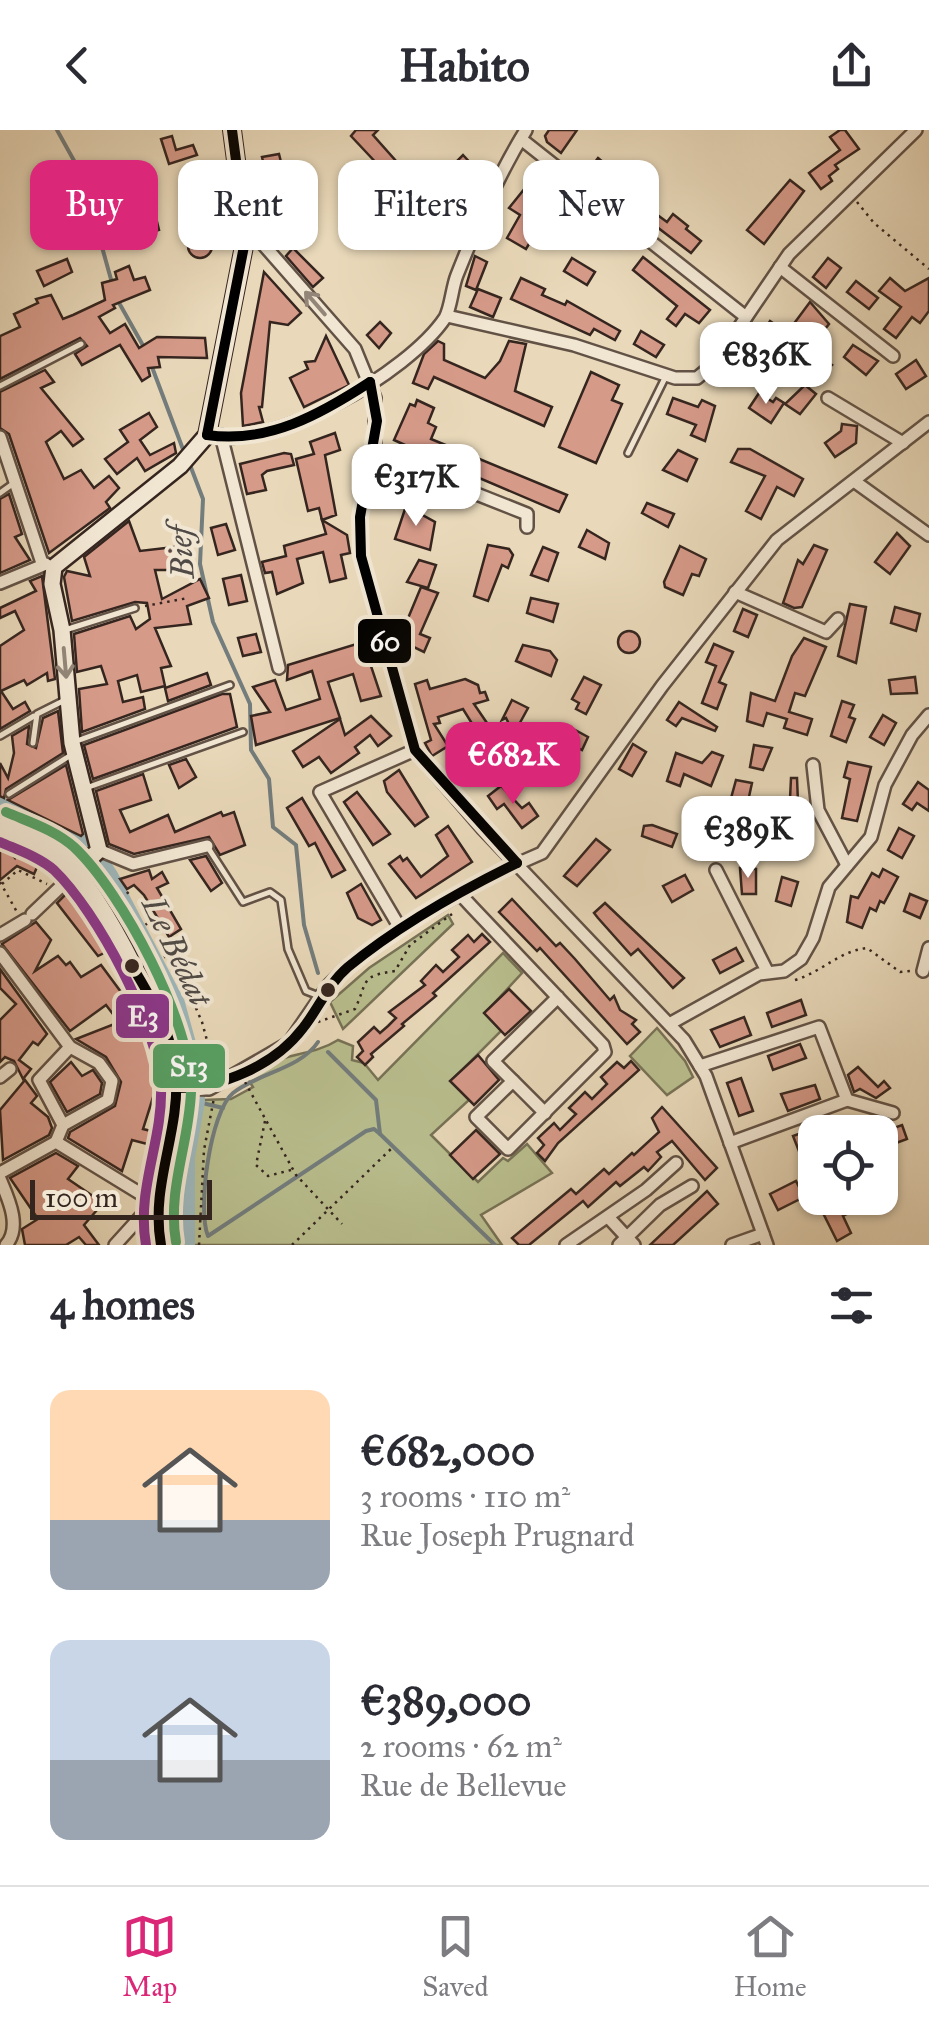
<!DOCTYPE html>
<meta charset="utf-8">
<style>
body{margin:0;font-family:"IM FELL Great Primer",serif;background:#f2f2f3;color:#2b2b33;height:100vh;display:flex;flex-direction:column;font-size:38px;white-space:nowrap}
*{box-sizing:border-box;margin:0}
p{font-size:32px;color:#7c7c81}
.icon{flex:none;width:55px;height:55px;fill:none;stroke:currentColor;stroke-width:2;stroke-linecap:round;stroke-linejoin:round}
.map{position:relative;height:1115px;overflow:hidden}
.side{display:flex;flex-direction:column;background:#fff;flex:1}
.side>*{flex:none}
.top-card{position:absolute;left:30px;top:30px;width:870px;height:90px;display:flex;gap:20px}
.fabs{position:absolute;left:798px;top:985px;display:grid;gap:20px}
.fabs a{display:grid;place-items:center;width:100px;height:100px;border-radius:20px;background:#fff;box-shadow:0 2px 8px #0004;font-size:50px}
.scale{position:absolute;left:30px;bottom:25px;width:182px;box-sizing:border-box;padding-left:10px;border:5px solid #35251f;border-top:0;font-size:28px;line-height:35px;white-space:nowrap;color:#35251f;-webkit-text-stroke:8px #f1e6d2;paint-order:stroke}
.price{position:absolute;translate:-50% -85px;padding:0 22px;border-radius:20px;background:#fff;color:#222;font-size:32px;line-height:65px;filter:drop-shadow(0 2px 5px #0008)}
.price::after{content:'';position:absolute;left:50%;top:60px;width:30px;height:22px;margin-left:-15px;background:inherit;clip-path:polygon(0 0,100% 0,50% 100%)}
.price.active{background:#db2777;color:#fff}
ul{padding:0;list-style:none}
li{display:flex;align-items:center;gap:30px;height:250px;padding:0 50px}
li span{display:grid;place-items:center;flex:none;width:280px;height:200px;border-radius:20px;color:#555}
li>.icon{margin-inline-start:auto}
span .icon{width:120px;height:120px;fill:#fffc;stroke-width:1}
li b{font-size:42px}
h2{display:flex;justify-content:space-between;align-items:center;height:120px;padding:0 50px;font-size:42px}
.chip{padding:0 35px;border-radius:20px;background:#fff;box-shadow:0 2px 8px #0004;font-size:35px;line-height:90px}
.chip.active{background:#db2777;color:#fff}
header{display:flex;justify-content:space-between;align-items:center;height:130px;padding:0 50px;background:#fff;font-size:45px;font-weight:700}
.tab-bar{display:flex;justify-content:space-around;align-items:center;height:140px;border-top:2px solid #e1e1e2;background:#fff;font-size:28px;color:#7c7c81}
.tab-bar a{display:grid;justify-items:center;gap:5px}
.tab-bar .active{color:#db2777}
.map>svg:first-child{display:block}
</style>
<header><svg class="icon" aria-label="back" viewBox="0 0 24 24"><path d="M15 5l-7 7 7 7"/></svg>Habito<svg class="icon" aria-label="share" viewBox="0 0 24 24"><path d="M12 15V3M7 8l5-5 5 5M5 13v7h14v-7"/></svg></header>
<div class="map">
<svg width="929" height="1115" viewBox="0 0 929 1115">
<rect width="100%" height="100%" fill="#e9d9ba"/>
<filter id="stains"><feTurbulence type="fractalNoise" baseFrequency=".002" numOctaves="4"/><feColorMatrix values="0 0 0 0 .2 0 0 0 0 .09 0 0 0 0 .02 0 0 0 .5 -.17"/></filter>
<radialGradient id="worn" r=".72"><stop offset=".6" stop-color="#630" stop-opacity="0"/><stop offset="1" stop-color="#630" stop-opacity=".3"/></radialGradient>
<g fill="#b9be8e" stroke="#777256" stroke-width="2.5">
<polygon points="448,785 453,794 343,899 330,872 369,838"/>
<path d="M503,823L522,843L485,883L501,901L451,951L469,970L431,1005L478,1052L503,1028L508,1031L527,1014L552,1043L481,1085L502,1115H166L164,1051L179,963L202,970L231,969L253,957L247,948C274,921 308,929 338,910L353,916L352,930L364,933L378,950Z"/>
<polygon points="657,898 685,931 693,947 667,965 630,926"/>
</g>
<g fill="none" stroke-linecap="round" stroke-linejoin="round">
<g stroke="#737d7d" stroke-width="4">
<polyline points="57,0 82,45 112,153"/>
<polyline points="118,171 145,219"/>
<polyline points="152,237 184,322"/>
<polyline points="190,335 203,369 200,434 213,492 250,574 251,620 269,649 273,697 296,715 304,795 318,843"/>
<path d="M318,912C300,939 258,943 233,963C210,982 197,1080 208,1106L366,1001L374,999L380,1004"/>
<polyline points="328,922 376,970 380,1004 495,1115"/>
<polyline points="194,971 223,978"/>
</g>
<polyline stroke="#9db7bb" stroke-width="22" points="0,678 85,714 108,748 174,874 193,943 194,971 184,1027 184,1115"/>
</g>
<g fill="#d69a89" stroke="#35251f" stroke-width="2.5">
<polygon points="356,0 378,0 373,5 396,31 390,37 414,53 397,78 387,71 395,53 351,6"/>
<polygon points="549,0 577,0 561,23 547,12 545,6"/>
<polygon points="840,0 845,0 859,19 835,35 838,39 829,46 832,51 821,59 809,43 840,20 830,7"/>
<polygon points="172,6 176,20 193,15 197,25 169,34 161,9"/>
<polygon points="279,24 284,44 267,48 262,27"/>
<polygon points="463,25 476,39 463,52 450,38"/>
<polygon points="598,28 641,63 638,66 644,71 637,80 589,40"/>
<polygon points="538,42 551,52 530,84 542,92 526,119 507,108 520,85 509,78"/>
<polygon points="790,50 804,61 764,114 747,100"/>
<polygon points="149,59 159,100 143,105 136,63"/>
<polygon points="554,66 582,87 586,82 606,95 615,105 605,118 549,72"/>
<polygon points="648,78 667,92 673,84 688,96 686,99 701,111 691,123 644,87"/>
<polygon points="393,79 404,87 388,109 377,102"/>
<polygon points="276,84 288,89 277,116 268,106"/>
<circle cx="200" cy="116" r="12"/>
<polygon points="293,118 323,148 313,157 286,126"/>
<polygon points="475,126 487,132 476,160 466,156"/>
<polygon points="643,127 710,180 699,193 685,184 676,196 667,189 677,176 633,140"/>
<polygon points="572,128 595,142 587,155 564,141"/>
<polygon points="828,128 841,138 826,158 813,147"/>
<polygon points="67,129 72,142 44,156 37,141"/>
<polygon points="129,136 134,150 145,147 150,160 113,175 115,178 99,187 110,203 125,194 139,218 157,207 205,208 207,228 158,227 160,237 148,238 150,246 142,251 120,215 82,235 75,224 87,216 80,208 0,249 0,206 20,197 14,184 38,173 36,169 51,165 63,189 73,185 105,170 102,153 117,149 115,142"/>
<polygon points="264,142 301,183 288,195 270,192 262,277 259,277 263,292 243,296 241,263"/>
<polygon points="521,148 545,159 542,165 565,175 567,171 620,201 615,210 594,199 590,205 511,169"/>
<polygon points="890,148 905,161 929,148 929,181 920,193 912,187 896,208 884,199 901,177 879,161"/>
<polygon points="856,151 878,168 869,179 847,162"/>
<polygon points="478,159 501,168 493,187 470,177"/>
<polygon points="810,172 829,194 818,208 804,197 788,221 770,210 752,242 736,233 752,205 759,209 770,191 787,203"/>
<polygon points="380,192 391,203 379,218 367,205"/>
<polygon points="641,201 664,215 656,227 634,214"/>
<polygon points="326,206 349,255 304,277 290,248 308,239 305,232 315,231"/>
<polygon points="438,211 444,214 444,230 485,248 500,231 509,211 526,214 515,261 552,277 544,296 434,247 428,259 413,253 424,224"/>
<polygon points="853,215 878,231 866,245 844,227"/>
<polygon points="816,224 832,235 815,252 802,244"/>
<polygon points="916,230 926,246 906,259 896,244"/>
<polygon points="45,240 54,252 41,258 83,309 73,316 61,301 46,312 64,349 81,340 94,358 109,346 119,358 106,372 110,378 49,423 9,304 0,298 0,262"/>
<polygon points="591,242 619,255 612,270 622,274 596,333 559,317"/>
<polygon points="805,255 816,264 800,284 785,274"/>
<polygon points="759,263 773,272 776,268 784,273 771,293 749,278"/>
<polygon points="673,268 698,277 702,270 715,276 705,311 691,305 696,295 667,284"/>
<polygon points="417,270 434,278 428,293 436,297 431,309 567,365 559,382 437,330 435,335 422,330 425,324 394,310 410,274 415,276"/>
<polygon points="149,283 157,297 140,310 150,325 174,313 176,323 145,341 137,328 117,344 105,329 128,312 120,300"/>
<polygon points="842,294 857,296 856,313 835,327 825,313 841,301"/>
<polygon points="335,303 340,320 325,325 336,385 322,390 319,378 308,381 296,329 314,324 310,312"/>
<polygon points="738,319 750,319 803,349 794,366 777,357 761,389 746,381 765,346 731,332"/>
<polygon points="678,320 697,329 687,351 663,340"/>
<polygon points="284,323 291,324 294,335 267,341 262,345 266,360 247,364 240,334"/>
<polygon points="9,364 22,404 15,407 30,430 0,443 0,369"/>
<polygon points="647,373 674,384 668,397 642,383"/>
<polygon points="406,376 435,392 430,420 395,409"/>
<polygon points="322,390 347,405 350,423 341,425 346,448 330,452 323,422 297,429 303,453 277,464 272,442 265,443 262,432 286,426 284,416 326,404"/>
<polygon points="129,391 140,421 175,417 176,440 155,440 162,469 200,449 209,468 187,476 191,494 155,498 171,536 161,538 165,556 141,562 137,545 118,551 123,572 143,567 145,579 82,602 79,559 107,554 101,536 77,542 74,504 130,486 136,499 150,489 147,473 135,472 72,491 64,447 67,441 90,446 84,427"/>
<polygon points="226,394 235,420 218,425 211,398"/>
<polygon points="587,400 609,413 605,429 579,417"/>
<polygon points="897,403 910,416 890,444 875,432"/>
<polygon points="488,415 509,419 513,425 508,438 502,435 488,471 474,466"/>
<polygon points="814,415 827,420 802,477 794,478 783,473 798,430 803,434"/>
<polygon points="680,416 706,429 699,446 692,444 683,465 665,457 664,452"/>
<polygon points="543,417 558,423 548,451 531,445"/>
<polygon points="419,430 436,435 428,458 407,452"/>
<polygon points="241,445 247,471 229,475 223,449"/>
<polygon points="42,446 55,549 48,551 47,543 27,555 24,550 1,561 13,579 25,572 30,581 0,599 0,516 24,500 15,481 0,488 0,478 36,461 30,451"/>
<polygon points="421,457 438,463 420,504 430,508 424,522 399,510"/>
<polygon points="531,468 558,474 553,492 527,483"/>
<polygon points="850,474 866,477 856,533 838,526"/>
<polygon points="895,477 920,484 916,501 891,493"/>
<polygon points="743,479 757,485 748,507 734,501"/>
<circle cx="629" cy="512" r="11"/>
<polygon points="256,504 261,522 243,526 238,508"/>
<polygon points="804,508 826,517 805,566 795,563 789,582 812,589 807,605 784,598 787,589 767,583 763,596 747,591 751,563 775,571 792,526"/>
<polygon points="363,512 381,566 361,571 353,544 328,552 340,588 256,615 251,586 270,582 253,557 275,550 286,580 320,569 312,541 287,550 288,535"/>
<polygon points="714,514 733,522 719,552 726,555 717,579 702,573 716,536 706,532"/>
<polygon points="523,515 550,521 557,530 551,546 516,531"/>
<polygon points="207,543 211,555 168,571 165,558"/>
<polygon points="584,547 601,555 586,584 576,579 579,573 572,569"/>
<polygon points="915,547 917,563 891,564 889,550"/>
<polygon points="465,549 478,555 480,563 485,562 488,570 474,574 487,593 476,600 463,579 438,587 440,593 434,594 448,616 432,626 425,613 431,610 415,554 427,550 430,559"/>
<polygon points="222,564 230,564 237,597 93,649 84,615"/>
<polygon points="512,570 528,578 516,600 519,602 511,624 494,610 509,594 506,588 502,590"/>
<polygon points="842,571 854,575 849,587 855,589 846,612 831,606"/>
<polygon points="679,572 717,597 715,601 682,588 676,596 667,590"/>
<polygon points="58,581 63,623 6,659 4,668 0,666 0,633 8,648 14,623 12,606 29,596 27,614 36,618 43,588"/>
<polygon points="883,585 896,593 884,615 870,607"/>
<polygon points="371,586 391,606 378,616 370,605 355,617 359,623 331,643 319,627 303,637 293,621 340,589 345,605"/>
<polygon points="566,595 588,607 582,620 560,609"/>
<polygon points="633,614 646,622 632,646 619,639"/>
<polygon points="754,615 772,618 763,640 750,637"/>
<polygon points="712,622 723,626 711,656 684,644 680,656 667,651 676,623 702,633"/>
<polygon points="468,624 482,642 469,652 456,633"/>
<polygon points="186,629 196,647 179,658 169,635"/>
<polygon points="848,632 871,637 857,691 842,688 850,649 844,647"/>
<polygon points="66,635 83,704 81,706 8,670"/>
<polygon points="399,640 428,687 415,696 387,662 384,651"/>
<polygon points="143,644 151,670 120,680 130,702 168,685 175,702 221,682 223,686 234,682 245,715 220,725 209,707 134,724 109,714 96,661"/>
<polygon points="791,648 797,648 799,697 783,699 777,671 790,669"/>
<polygon points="736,650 752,653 740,708 732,706 730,714 719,712"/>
<polygon points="918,652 929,660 929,681 917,673 912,680 903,674"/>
<polygon points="501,656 522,678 529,673 538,686 522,698 504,674 497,679 488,666"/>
<polygon points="357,662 390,704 373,715 344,672"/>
<polygon points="302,668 345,740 332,747 315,713 309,716 287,678"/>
<polygon points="652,695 677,704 672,717 642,706 644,696"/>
<polygon points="448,696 472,732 416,768 389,734 400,726 403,731 407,728 421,747 448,726 436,705"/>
<polygon points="899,698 914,706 902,728 888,720"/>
<polygon points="596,709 610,720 577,756 564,746"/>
<polygon points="0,711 15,728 19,719 41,728 34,744 17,736 0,750"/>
<polygon points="206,726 222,753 211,761 190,730"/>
<polygon points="740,738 756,739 756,764 742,764"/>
<polygon points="883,739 898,747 884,773 880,771 876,781 870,778 862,798 847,792 851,766 858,768 872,743 879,747"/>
<polygon points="149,740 152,749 162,742 168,753 157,758 181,799 169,807 144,765 134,755 127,759 120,749"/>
<polygon points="685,745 693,760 672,772 663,756"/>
<polygon points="782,747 798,752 791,776 776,771"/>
<polygon points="361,754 381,790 372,795 358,788 347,763"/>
<polygon points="69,761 76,761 112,819 98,826 57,773"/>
<polygon points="910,764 927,771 920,788 904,781"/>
<polygon points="512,769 556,816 560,813 575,829 610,870 614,866 620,880 636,890 632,894 640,902 627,914 540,818 537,821 499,782"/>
<polygon points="605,773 684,848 673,858 638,819 631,825 598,788 594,783"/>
<polygon points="36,792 51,810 35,841 58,826 66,835 70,832 81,847 101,835 135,881 119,892 106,875 70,901 2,814"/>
<polygon points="482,804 490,812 433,863 436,866 402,894 404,896 371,924 373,927 365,935 357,927 363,921 358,912 374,897 380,903 388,896 396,888 389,882 425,855 421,851 436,835 443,842 459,827 452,820 468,805 474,812"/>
<polygon points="736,818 743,831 720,843 713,830"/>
<polygon points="0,839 47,904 38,915 33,912 19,930 31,939 23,949 14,931 5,927 0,932 0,890 16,874 0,858"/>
<polygon points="509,859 531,881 505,905 484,883"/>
<polygon points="801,870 806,885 772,897 767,883"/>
<polygon points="744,887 751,905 720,917 711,900"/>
<polygon points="122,891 133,908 148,902 154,910 165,956 155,961 143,999 155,1002 151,1015 132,1010 122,1041 68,1008 70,1002 115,976 121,952 106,927 76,909"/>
<polygon points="800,914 806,928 773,940 768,926"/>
<polygon points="478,925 499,950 474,975 450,951"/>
<polygon points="631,931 639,940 558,1013 545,1031 537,1023 544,1015 538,1008 554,993 560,1000 576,984 569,978 585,962 592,969 607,954 601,947 617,932 624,938"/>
<polygon points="71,932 82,946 93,940 102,953 100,964 67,982 50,952"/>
<polygon points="858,937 878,957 884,951 890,958 876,968 860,959 854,962 848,945"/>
<polygon points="741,948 753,981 739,986 727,953"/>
<polygon points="25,950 37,966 31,973 48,987 52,998 49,1005 3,1030 0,980"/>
<polygon points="815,955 820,969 788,981 781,964"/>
<polygon points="662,977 717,1038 705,1050 672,1011 657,1022 661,1027 648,1041 644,1037 620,1056 616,1052 588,1077 583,1071 529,1115 519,1115 512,1108 571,1059 576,1064 604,1039 609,1044 632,1023 634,1025 659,1002 652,988"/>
<polygon points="902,995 907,1009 880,1019 880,1003"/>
<polygon points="815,998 815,1040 808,1044 793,1006"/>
<polygon points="476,1000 500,1024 473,1049 450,1025"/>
<polygon points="56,1023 78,1036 68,1049 103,1073 84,1095 99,1115 86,1115 79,1107 66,1115 25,1115 22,1099 38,1089 10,1048"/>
<polygon points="796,1051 804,1067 778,1080 770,1064"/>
<polygon points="707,1061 718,1074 673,1115 650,1115"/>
<polygon points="848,1068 855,1080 843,1086 851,1103 837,1111 822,1081"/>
</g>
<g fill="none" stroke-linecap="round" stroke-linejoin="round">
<g stroke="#625246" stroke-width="10">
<g id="lane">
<polyline points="0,256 81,214"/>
<polyline points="628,323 665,248"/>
<polyline points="0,363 14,353"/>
<polyline points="65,500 135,478"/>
<polyline points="0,606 34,586"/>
<polyline points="74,612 230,555"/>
<polyline points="33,613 37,584 65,570"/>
<polyline points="86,658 243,602"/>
<polyline points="9,664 71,625"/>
<polyline points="207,716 243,772 270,762 281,770 288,819 306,861 319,866"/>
</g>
</g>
<g stroke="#625246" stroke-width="16">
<g id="street">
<polyline points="521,9 746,187"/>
<polyline points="246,106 262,113 355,219 375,268 375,312 360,387 361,426 415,620 483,699 684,910 706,946 767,1115"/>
<polyline points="780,137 893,226"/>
<polyline points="447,186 574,215 675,248 697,248 715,233 789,124 916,0"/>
<polyline points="828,268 903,313"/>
<path d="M207,305C272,322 408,243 445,188C451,178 452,157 457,145C477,95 498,45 526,0"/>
<polyline points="221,305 279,538"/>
<polyline points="0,307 42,433"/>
<polyline points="373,323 527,384 527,397"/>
<polyline points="854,351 929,405"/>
<polyline points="0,453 46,434"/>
<polyline points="735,462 826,502 838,489"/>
<polyline points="813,635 818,680 847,735"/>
<polyline points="99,720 133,734 207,716"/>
<polyline points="716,740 767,841"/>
<polyline points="460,764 473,778 603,915 605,922 508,1019 476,987 513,951 493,931 558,867"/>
<polyline points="32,784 76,742"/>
<polyline points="400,798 320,662 415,620"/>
<polyline points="0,805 25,790"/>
<polyline points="0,823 70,917 99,933 112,951 108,970 63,995 56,1012"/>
<polyline points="923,841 929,818"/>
<polyline points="671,893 759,844 784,841 801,829 813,808 829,757 871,707 885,655 912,605 929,585"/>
<polyline points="700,936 819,897 847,970 730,1013"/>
<polyline points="0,947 10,939"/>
<polyline points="513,951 545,983"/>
<polyline points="176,958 209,959 289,913 328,856 345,839 400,798 494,744 542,723 662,556 777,410 929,292"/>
<polyline points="847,970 893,983"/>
<polyline points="63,995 39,950 70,917"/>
<polyline points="0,1043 56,1012 154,1072 115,1115"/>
<path d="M0,1049C8,1068 22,1097 6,1115"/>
<polyline points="608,1087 634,1115"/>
<polyline points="566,1115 646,1060 676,1033"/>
<polyline points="619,1115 660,1075 692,1056"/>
<polyline points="732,1115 763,1104"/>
</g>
</g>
<g stroke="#35251f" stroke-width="20">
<g id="secondary">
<path d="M0,696C20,705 44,713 62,727C100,758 177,908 176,957C175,1013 146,1056 161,1115"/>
<polyline points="76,742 99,720 72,613 62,500 52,454 54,437 180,336 207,305 246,106 232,0"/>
</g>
</g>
<g stroke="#35251f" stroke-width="2.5" stroke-dasharray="2.5 5" stroke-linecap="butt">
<polyline points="857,72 874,93 929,139"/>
<polyline points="145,476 188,468"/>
<polyline points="0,752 17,782"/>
<polyline points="2,754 18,740 47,754"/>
<polyline points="115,773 130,761"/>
<polyline points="133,803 148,793"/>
<polyline points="172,823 202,892 215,940"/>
<polyline points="151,835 175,821 189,824"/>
<path d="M795,850C822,842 839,821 867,818L900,842L911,841"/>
<path d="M318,892L355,879C368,852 359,846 395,841L410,815L452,784"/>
<polyline points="245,952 296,1045 342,1094"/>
<polyline points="265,991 256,1035 268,1046 291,1040"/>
<polyline points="199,1115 204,1020 214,968"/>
<polyline points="292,1115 392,1018"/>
</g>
<use href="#lane" stroke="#f1e6d2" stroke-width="5"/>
<use href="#street" stroke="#f1e6d2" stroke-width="11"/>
<use href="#secondary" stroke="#f1e6d2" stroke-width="15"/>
<g stroke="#f1e6d2" stroke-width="18">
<g id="bus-1">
<polyline points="370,252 377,291 360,387 361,426 415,620 517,733"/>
<polyline points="207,305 246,106 232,0"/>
<path d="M207,305C268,314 321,284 370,252"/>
<path d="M132,836C152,869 173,905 176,944C180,1003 150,1055 161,1115"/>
<path d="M176,958C222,958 275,935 303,898C319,878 328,854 348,837C399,795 458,762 517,733"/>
</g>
</g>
<g stroke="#f1e6d2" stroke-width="18">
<path id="bus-2" d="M0,712C18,720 39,727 54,740C97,781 159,898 161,957C163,1011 136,1059 146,1115"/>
</g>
<g stroke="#f1e6d2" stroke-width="18">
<path id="bus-3" d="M6,682C29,692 55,700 74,717C122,762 193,895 191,962C189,1014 167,1060 176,1112"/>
</g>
<use href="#bus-1" stroke="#000" stroke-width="10"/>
<use href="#bus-2" stroke="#8c368c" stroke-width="10"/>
<use href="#bus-3" stroke="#56a164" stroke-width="10"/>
</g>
<defs><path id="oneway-shaft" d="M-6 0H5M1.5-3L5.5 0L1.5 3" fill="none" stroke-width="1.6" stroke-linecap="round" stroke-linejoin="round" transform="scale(2.5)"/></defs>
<g stroke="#938678">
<use href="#oneway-shaft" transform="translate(315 173) rotate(-131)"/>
<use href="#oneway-shaft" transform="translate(65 533) rotate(85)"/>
</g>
<g fill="#35251f" stroke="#f1e6d2" stroke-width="4">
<circle cx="132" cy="836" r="9"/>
<circle cx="328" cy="860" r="9"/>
</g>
<g text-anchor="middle" stroke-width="8" stroke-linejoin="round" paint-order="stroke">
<g font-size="32" font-style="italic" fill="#4f4a46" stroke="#f1e6d2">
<text transform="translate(181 422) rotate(-94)" y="11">Bief</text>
<text transform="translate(177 821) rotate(64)" y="11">Le Bédat</text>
</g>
</g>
<g stroke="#f1e6d2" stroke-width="4">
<rect x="356" y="487" width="57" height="48" rx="10" fill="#000"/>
<rect x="114" y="862" width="57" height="48" rx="10" fill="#8c368c"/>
<rect x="151" y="912" width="76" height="48" rx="10" fill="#56a164"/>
</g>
<g font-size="28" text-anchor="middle" font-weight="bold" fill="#fff">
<text x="385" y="521">60</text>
<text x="143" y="896">E3</text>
<text x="189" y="946">S13</text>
</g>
<rect width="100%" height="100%" filter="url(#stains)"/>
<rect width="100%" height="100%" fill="url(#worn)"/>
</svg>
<div class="fabs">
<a><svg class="icon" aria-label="locate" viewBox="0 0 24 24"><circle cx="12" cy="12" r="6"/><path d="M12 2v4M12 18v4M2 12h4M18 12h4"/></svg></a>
</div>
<div class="scale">100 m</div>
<b class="price" style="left:766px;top:277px">€836K</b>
<b class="price" style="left:416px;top:399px">€317K</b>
<b class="price active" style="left:513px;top:677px">€682K</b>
<b class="price" style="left:748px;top:751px">€389K</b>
<div class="top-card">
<a class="chip active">Buy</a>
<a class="chip">Rent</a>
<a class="chip">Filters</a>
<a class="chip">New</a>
</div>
</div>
<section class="side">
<h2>4 homes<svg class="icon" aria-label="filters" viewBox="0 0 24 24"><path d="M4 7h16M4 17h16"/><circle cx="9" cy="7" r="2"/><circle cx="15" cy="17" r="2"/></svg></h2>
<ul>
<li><span style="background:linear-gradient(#ffd9b3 65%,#9aa5b1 0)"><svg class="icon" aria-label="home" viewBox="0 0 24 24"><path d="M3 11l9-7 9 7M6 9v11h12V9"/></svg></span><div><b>€682,000</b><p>3 rooms · 110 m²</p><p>Rue Joseph Prugnard</p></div></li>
<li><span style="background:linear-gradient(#c9d6e8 60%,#9aa5b1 0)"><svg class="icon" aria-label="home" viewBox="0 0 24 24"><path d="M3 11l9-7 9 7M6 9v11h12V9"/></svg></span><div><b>€389,000</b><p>2 rooms · 62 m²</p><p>Rue de Bellevue</p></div></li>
</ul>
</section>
<nav class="tab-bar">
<a class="active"><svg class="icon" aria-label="map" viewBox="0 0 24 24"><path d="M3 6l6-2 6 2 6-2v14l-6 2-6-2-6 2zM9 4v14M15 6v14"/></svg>Map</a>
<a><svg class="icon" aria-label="saved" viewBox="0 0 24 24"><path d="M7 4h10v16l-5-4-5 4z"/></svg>Saved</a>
<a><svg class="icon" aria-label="home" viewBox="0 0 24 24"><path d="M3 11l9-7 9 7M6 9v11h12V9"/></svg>Home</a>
</nav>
